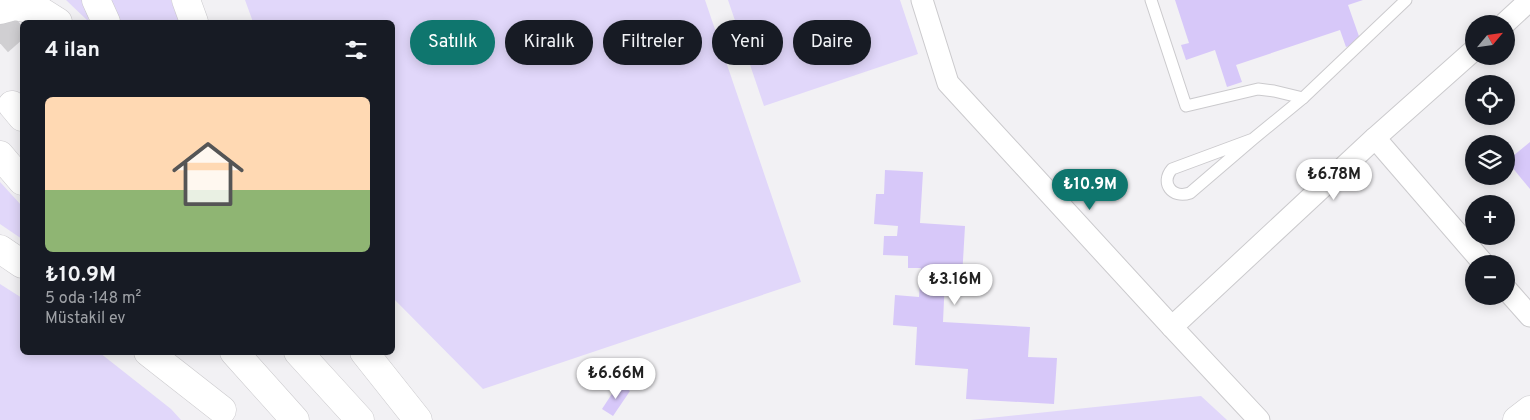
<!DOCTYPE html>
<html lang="tr">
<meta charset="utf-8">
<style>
body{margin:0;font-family:Overpass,sans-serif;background:#242831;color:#f1f3f6;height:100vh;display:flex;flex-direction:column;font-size:19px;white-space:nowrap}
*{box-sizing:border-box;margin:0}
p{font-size:16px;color:#9ea1a6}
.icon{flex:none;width:28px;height:28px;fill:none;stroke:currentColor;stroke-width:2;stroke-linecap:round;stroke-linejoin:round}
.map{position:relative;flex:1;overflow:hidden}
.panel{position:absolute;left:20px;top:20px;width:375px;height:335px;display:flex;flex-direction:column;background:#171b24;border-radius:8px;box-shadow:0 2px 12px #0003}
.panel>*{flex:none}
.guide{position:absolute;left:410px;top:20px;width:475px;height:45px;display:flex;gap:10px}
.needle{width:32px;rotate:61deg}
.tools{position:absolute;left:1465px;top:15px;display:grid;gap:10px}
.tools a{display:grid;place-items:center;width:50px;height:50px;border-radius:50%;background:#171b24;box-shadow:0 2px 12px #0003;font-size:25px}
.price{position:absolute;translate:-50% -42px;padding:0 11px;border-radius:18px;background:#fff;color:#222;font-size:16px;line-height:32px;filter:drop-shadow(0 1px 2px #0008)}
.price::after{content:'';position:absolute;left:50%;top:30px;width:15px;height:11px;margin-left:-8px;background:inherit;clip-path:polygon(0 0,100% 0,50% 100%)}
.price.current{background:#0f766e;color:#fff}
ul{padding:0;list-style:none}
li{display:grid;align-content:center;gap:10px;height:265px;padding:0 25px}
li span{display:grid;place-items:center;height:155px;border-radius:8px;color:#555}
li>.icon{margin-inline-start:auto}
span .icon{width:90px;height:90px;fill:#fffc;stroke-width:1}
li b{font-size:21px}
h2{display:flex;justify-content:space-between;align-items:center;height:60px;padding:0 25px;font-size:21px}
.tag{padding:0 18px;border-radius:22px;background:#171b24;box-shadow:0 2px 12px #0003;font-size:18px;line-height:45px}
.tag.current{background:#0f766e;color:#fff}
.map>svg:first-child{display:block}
</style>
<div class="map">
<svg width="1530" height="420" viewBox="0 0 1530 420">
<rect width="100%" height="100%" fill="#f2f1f4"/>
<g fill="#e1d7fa">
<polygon points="66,0 85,0 89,22"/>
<polygon points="111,0 171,0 179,22 120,22 111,4"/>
<polygon points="245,0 705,0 801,282 483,389 393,298 392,22 253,22"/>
<polygon points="728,0 900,0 918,54 764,106"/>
<polygon points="0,182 22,206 22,239 0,224"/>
<polygon points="0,284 22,298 22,352 100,353 171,409 181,420 0,420"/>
<polygon points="1201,396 1227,420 971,420"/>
</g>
<g fill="#d7c8f9">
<polygon points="1175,0 1363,0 1348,5 1361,42 1346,47 1340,30 1236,65 1242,82 1227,87 1215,50 1186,60 1181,45 1189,43"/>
<polygon points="1530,142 1530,189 1507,161"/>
<polygon points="885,170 923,172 920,223 965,226 962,278 945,278 943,322 1030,327 1028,357 1057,358 1054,404 966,399 968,369 915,365 917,327 893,325 895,295 919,297 921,268 908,268 908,256 883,255 884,236 897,236 898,226 874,224 876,194 884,194"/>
<polygon points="619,383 630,391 613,416 602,409"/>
</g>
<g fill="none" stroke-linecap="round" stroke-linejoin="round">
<polyline stroke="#d0cfd2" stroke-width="28" stroke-dasharray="28 14" stroke-linecap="butt" points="0,22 22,47"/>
<g stroke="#cbcacd" stroke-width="13">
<g id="service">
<polyline points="1151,0 1186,106 1258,89 1274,91 1303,98"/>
<path d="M1253,139L1172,169C1160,183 1172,199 1190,193L1253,139L1303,98L1406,0"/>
</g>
</g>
<g stroke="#cbcacd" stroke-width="23">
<g id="minor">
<polyline points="922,0 948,83 1172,327 1259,420"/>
<polyline points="1504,24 1530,0"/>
<polyline points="1375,138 1484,264"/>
<polyline points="1506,289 1530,316"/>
<polyline points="1172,327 1375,138 1474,50"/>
</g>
</g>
<g stroke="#cbcacd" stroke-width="29">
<polyline id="secondary" points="1517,420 1530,410"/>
</g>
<g stroke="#cbcacd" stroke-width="29">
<g id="primary">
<polyline points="23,0 58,22"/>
<polyline points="96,0 106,22"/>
<polyline points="186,0 194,22"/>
<polyline points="0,10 15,6 40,11"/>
<polyline points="12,105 22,117"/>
<polyline points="0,155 22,181"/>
<polyline points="0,249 22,264"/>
<polyline points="148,352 222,410"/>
<polyline points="234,352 295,420"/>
<polyline points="298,352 360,420"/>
<polyline points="364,352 418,420"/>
</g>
</g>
<use href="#service" stroke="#fff" stroke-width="11"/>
<use href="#minor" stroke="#fff" stroke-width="21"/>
<use href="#secondary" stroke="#fff" stroke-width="28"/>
<use href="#primary" stroke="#fff" stroke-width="28"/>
</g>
</svg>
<div class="tools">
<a><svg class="needle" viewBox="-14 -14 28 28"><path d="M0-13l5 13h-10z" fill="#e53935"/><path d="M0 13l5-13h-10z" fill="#9ea1a6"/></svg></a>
<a><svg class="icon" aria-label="locate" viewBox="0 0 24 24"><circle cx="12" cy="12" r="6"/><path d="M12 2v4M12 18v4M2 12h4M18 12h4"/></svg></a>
<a><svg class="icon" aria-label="layers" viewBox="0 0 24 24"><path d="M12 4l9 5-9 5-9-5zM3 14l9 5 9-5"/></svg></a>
<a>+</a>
<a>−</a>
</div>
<b class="price" style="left:1334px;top:201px">₺6.78M</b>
<b class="price current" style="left:1090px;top:211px">₺10.9M</b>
<b class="price" style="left:955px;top:306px">₺3.16M</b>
<b class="price" style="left:616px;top:400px">₺6.66M</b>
<div class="guide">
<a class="tag current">Satılık</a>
<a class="tag">Kiralık</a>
<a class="tag">Filtreler</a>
<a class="tag">Yeni</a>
<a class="tag">Daire</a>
</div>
<section class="panel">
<h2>4 ilan<svg class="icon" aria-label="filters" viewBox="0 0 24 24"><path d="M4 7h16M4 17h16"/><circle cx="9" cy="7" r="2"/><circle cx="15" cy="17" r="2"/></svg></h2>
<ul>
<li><span style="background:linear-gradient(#ffd9b3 60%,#8fb573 0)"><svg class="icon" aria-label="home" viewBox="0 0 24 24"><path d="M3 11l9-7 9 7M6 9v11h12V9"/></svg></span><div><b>₺10.9M</b><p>5 oda · 148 m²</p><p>Müstakil ev</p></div></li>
</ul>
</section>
</div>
